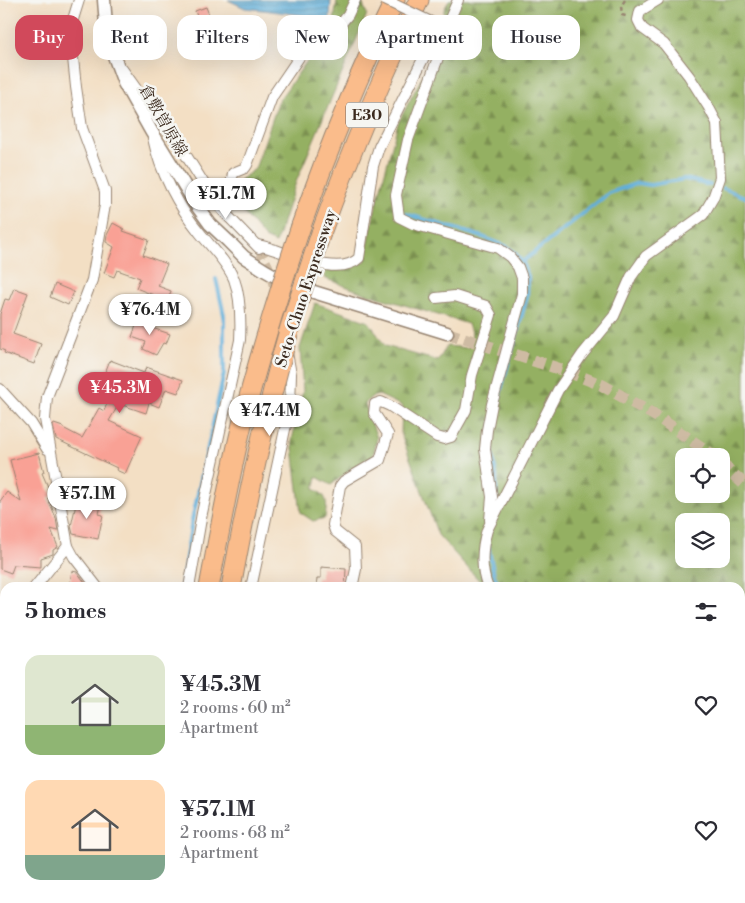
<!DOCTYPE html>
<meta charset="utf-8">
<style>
body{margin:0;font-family:"Libre Bodoni","Noto Serif JP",serif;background:#f7f7f7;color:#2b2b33;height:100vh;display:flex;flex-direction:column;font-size:19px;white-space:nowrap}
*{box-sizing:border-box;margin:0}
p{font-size:16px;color:#7c7c81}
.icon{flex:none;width:28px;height:28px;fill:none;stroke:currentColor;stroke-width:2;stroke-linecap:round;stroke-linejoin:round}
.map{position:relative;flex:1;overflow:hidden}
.panel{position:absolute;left:0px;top:582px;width:745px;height:321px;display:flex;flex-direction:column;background:#fff;border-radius:15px 15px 0 0;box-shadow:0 5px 20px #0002}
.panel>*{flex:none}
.top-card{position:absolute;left:15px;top:15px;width:715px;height:45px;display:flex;gap:10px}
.tools{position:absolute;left:675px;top:448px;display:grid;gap:10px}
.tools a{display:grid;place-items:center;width:55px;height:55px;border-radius:10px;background:#fff;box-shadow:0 5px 20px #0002;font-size:25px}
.price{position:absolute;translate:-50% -42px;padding:0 11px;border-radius:18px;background:#fff;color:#222;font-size:16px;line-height:32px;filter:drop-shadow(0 1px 2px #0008)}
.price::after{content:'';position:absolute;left:50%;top:30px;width:15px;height:11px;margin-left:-8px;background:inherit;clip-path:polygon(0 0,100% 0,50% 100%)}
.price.selected{background:#d1495b;color:#fff}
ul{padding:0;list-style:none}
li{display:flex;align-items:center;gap:15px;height:125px;padding:0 25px}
li span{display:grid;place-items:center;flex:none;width:140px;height:100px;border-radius:15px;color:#555}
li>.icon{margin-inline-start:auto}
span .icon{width:60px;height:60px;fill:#fffc;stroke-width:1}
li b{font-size:21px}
h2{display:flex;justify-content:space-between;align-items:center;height:60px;padding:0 25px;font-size:21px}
.chip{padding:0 18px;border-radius:15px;background:#fff;box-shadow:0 5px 20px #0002;font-size:18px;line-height:45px}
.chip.selected{background:#d1495b;color:#fff}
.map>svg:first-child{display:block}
</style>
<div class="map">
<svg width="745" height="903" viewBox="0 0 745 903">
<defs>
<pattern id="forest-firs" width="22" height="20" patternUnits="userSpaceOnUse" patternTransform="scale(1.25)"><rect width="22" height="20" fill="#94b062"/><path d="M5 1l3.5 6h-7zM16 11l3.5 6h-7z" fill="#7a8f50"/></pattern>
<pattern id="water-rules" width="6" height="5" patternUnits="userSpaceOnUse" patternTransform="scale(1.25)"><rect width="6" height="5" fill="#5faed9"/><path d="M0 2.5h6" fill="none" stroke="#508eaf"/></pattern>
</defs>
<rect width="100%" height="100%" fill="#f6f6f2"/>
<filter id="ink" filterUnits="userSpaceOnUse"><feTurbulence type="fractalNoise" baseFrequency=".02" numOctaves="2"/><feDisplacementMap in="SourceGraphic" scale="10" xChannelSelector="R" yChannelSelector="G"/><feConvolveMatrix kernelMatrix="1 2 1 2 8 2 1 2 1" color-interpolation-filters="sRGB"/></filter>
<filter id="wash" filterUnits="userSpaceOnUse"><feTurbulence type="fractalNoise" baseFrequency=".0096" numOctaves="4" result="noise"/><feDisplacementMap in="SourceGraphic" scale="20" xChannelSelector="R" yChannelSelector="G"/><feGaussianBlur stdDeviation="1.12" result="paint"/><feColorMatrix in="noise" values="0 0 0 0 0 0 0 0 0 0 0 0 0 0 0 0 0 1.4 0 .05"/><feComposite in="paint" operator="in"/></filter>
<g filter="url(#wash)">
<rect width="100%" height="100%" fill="#f3dfc4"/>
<g fill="url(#forest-firs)" stroke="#686d40" fill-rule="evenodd">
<polygon points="337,0 361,0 367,14 296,182 276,243 265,238 234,201 240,180 255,169 279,100 318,46 329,41 334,21"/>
<path d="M449,0H745V903H738L745,873L740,871V588L485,587L438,535L401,434L402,406L379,395L371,397L365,404L377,438L373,457L361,462L331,485L317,477L314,489C329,496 327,503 325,518L313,521L301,513L292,440L303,391L300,348L315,303L369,322L385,346L438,361L447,346L468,348L472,335L468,324L361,292L324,278L326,270L332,271L365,262L374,214L398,123L445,33L444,10ZM684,456H721V494H684ZM684,521H721V559H684Z"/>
</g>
<polygon fill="url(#water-rules)" stroke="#4d6c7c" points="228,0 331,0 329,32 323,40 313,38 318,20 312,16 245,8"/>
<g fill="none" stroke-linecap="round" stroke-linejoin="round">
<g stroke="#5faed9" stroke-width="4">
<path d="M323,35C348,38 352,19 361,0"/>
<polyline points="310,48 319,36"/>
<polyline points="723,188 745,197"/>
<polyline points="406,214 483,237 506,246 516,254 524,265 528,277 527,297 501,389 492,428 491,445 496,475 496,503"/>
<polyline points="522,262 609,193 638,183 650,185 685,179 710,185"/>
<polyline points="488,546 494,575 500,588"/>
<polyline points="181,588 192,521 224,373 224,315 216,279"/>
<polyline points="140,903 140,899"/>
</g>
</g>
<g id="blocks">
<g fill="#f9a195">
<polygon points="206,7 215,30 188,38 185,28 200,24 195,11"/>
<polygon points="113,223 124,229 123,231 149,240 143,255 167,264 158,286 171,291 168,301 136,288 140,278 117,270 114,277 104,273 114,247 106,242 107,235"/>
<polygon points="55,284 74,292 68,305 50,297"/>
<polygon points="14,288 28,293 13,334 41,344 34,364 4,353 5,351 0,349 0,314 5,299 9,300"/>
<polygon points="139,317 151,322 149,327 170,334 166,344 163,343 156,355 143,349 146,342 132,337"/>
<polygon points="110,360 144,373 146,367 183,380 178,393 166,389 159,407 149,403 146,413 119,404 109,421 142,436 125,474 116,470 117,468 56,439 53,426 54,424 63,427 63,428 82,438 99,408 104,411 113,388 101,383"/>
<polygon points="39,453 44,472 42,473 52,496 48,498 56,518 58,531 51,529 58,547 53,550 53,554 41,558 41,567 14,565 11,573 0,569 0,501 7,492 21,502 10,460"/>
<polygon points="77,500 101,505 99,514 103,515 98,539 73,534 71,526"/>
<polygon points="321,567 346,569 345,588 316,588 317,578 321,578"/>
<polygon points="72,571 77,572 89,588 69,588"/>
</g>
</g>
</g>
<g filter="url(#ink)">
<use href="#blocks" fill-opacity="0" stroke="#978471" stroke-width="1"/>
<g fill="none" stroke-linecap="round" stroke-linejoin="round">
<polyline stroke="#cebba3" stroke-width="10" stroke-dasharray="10 5" stroke-linecap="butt" points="259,248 268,266 274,286"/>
<g stroke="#cebba3" stroke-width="12" stroke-dasharray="12 6" stroke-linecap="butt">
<polyline points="447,333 566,371 602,385 656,416 714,456"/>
<polyline points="721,463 745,485"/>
</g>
<g stroke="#978471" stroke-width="12">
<g id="minor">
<polyline points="79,0 70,29 76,87 82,128 105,191 105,205 92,280 47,397 45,419 68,546 74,557 98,588"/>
<polyline points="435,24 443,28 447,33 408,140 396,195 399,217 413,224 498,248 510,257 518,267 522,278 522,294 492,404 487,430 485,449 492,497 490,520"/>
<polyline points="122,69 159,121 177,141 211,195 224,212 259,248"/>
<path d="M153,138C160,172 178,206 200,233C212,248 226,261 234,279C241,298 241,320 240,340L202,513L189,588"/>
<polyline points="223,210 227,207 233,173 245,168 247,165 272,97 306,47 315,26 336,30 348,15 355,0"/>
<path d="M257,245C283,249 337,280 359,258L373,166L379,147L435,35L448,23L458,0"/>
<polyline points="0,389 31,423 47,449"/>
<polyline points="34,588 68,546"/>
<polyline points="251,588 290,406 291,374 287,353"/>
<polyline points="352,588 356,569 355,547 335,531 333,525 340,486 344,481 380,460 388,434 374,413 375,404 381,402 390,406 437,437 444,439 451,437 466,410 472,375 491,315 486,306 455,296 436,298"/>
<path d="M488,588C480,568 481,550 487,530L558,390L582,355L614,316L631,277L646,256L703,215L713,198L720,178L717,123L708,106L689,76L664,44L642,28L638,20L640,11L658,0"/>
<polyline points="0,624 5,622"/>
<polyline points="252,902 265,901 268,899"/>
<polyline points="149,903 150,899"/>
<polyline points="209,903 210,899"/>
<polyline points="341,903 343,899"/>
</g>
</g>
<g stroke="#978471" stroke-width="15">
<polyline id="tertiary" points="104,0 107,37 124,83 151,131 197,206 210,224 228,241 244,257 266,271 291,285 447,333"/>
</g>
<g stroke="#978471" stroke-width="21">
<g id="motorway">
<path d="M301,226C328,149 359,73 395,0"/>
<path d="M321,233C350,154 382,76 419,0"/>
<polyline points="166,903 167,899"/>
<polyline points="188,903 189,899"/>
</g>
</g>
<polyline stroke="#978471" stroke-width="2.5" stroke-dasharray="4 4" stroke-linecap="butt" points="625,0 621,6 622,15 629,17"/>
<use href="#minor" stroke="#fff" stroke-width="10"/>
<use href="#tertiary" stroke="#fff" stroke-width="12"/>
<use href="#motorway" stroke="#fabc8b" stroke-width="19"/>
<g stroke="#978471" stroke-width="12" stroke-linecap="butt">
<polyline id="minor-bridge" points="385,0 435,24"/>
</g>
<g stroke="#978471" stroke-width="21" stroke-linecap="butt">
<g id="motorway-bridge">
<path d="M209,588C220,528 231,467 246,408C262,347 281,286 301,226"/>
<path d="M231,588C247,500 265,413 290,327C300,296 311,264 321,233"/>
</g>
</g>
<use href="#minor-bridge" stroke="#fff" stroke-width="10"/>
<use href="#motorway-bridge" stroke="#fabc8b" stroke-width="19"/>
</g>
</g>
<g text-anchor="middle" stroke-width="5" stroke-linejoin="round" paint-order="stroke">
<rect fill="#f6f6f2" stroke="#73675e" stroke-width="1" x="346" y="102.5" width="42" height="25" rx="4"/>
<g font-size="15" font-weight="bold" fill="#3b2a1e">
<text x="367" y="120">E30</text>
</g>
<g font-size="16" fill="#3b2a1e" stroke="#f6f6f2">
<text transform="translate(164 120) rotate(60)" y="6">倉敷曽原線</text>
<text transform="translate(305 288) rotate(-72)" y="6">Seto-Chuo Expressway</text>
</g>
</g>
</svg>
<div class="tools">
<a><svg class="icon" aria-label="locate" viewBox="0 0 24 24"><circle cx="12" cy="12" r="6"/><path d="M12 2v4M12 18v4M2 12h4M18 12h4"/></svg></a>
<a><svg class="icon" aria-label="layers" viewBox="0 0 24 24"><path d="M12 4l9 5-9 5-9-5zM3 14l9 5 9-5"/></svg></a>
</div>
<b class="price" style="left:226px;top:220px">¥51.7M</b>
<b class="price" style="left:150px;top:336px">¥76.4M</b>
<b class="price selected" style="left:120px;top:414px">¥45.3M</b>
<b class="price" style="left:270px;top:437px">¥47.4M</b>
<b class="price" style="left:87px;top:520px">¥57.1M</b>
<div class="top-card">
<a class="chip selected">Buy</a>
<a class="chip">Rent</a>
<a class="chip">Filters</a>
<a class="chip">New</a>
<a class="chip">Apartment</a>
<a class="chip">House</a>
</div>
<section class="panel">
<h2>5 homes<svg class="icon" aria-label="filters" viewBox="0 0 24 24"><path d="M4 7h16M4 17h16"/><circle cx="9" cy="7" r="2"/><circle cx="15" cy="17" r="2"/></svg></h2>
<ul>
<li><span style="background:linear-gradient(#dfe7d0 70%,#8fb573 0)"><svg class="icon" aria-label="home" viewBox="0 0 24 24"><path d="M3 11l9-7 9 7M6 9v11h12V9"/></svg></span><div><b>¥45.3M</b><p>2 rooms · 60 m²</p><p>Apartment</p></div><svg class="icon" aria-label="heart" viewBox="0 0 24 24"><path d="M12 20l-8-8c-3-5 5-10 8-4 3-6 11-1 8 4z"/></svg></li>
<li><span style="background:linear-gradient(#ffd9b3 75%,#7fa58c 0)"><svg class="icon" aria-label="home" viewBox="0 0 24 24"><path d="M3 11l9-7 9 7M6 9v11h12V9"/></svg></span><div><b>¥57.1M</b><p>2 rooms · 68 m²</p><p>Apartment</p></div><svg class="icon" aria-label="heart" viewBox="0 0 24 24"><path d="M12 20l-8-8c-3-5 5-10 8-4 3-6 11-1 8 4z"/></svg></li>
</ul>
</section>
</div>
